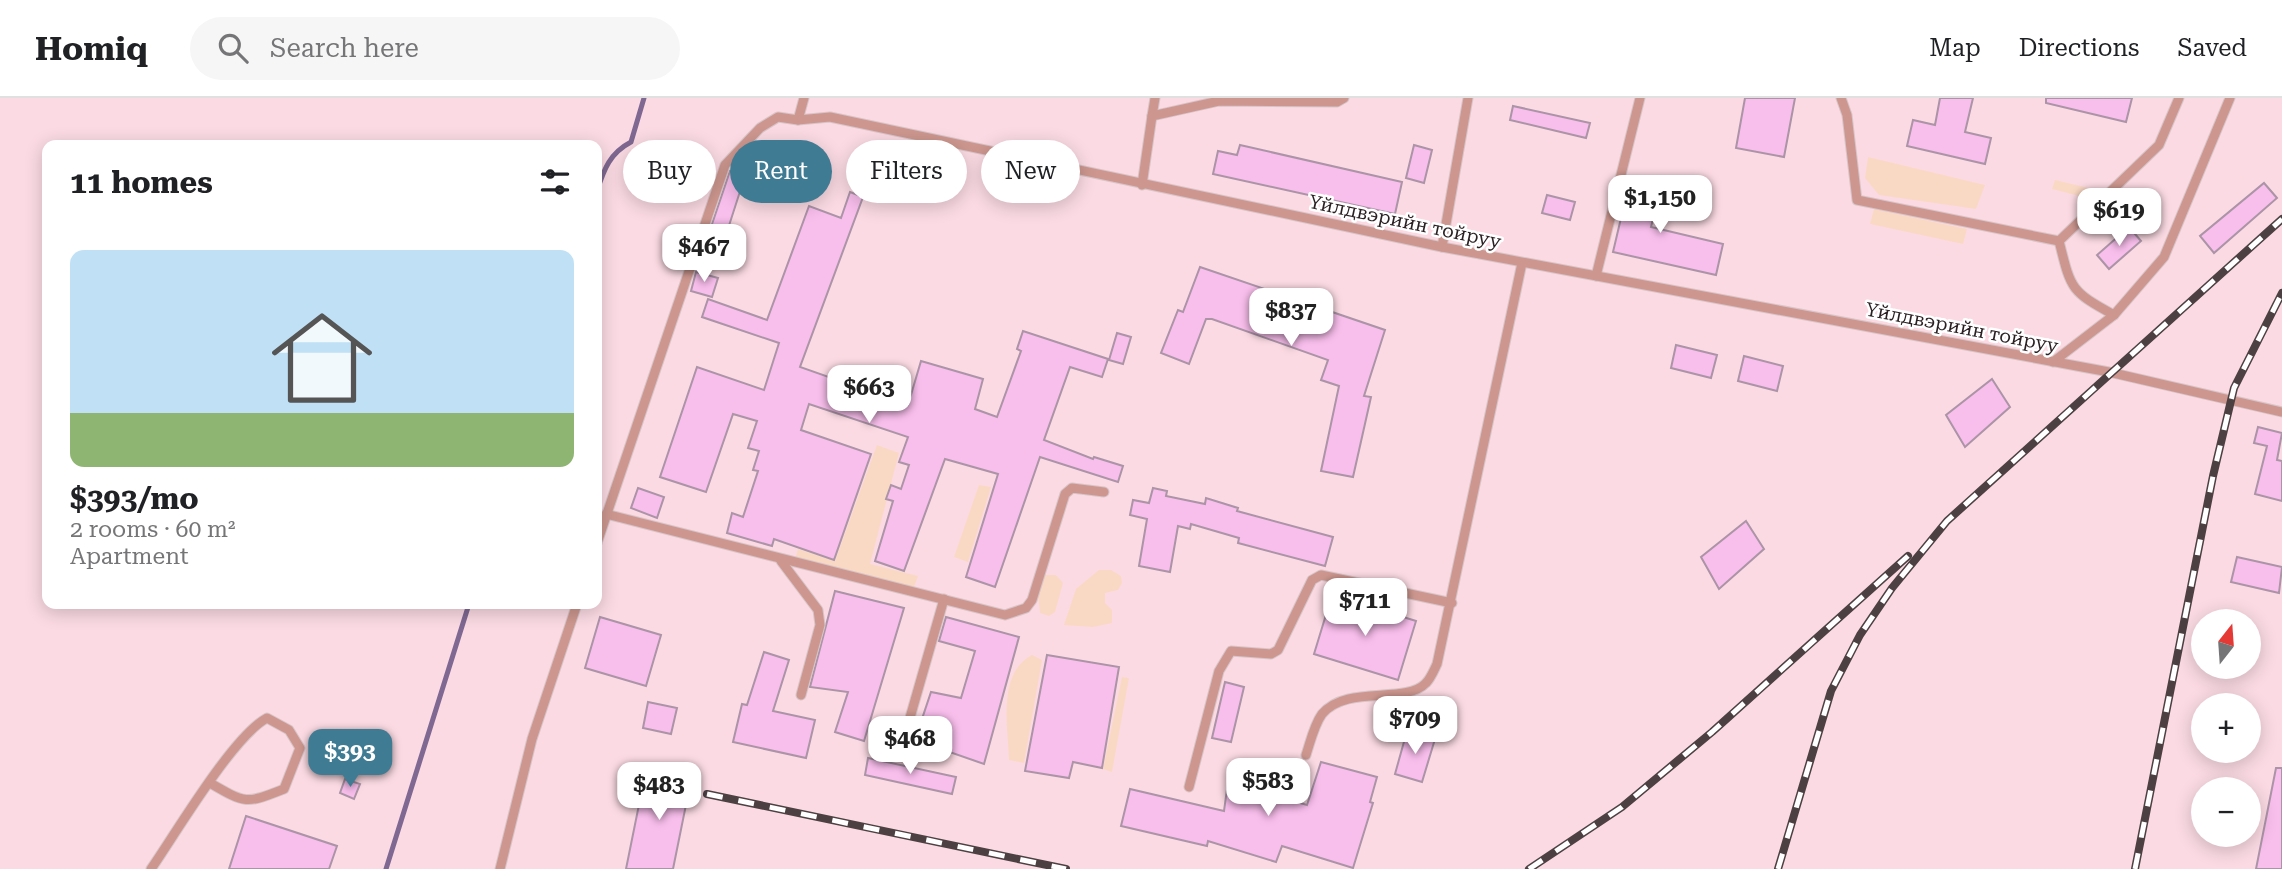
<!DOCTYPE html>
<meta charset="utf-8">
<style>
body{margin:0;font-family:"Roboto Serif",serif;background:#f6f6f6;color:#202124;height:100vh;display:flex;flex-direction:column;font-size:26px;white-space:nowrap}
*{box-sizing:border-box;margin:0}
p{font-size:23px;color:#757577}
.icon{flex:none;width:38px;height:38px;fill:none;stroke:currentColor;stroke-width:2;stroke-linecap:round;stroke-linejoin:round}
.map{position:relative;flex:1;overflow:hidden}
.drawer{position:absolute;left:42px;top:42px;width:560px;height:469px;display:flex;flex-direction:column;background:#fff;border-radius:14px;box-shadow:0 4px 18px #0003}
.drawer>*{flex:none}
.top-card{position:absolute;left:623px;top:42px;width:665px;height:63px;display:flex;gap:14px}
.needle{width:46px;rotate:17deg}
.buttons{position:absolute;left:2191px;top:511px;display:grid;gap:14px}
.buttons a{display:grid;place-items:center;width:70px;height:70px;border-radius:50%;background:#fff;box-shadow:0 4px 18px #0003;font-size:35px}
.price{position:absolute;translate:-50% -60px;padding:0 16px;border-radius:14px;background:#fff;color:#222;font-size:23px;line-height:46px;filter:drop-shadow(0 2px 4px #0008)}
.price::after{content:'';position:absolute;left:50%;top:42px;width:21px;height:16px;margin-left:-10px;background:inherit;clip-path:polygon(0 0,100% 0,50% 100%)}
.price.active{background:#3f7b93;color:#fff}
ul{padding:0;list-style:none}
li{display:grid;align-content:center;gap:14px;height:371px;padding:0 28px}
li+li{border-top:2px solid #e0e0e0}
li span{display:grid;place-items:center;height:217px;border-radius:14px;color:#555}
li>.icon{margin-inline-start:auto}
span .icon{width:126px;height:126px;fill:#fffc;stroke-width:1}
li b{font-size:30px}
h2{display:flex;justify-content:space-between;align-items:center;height:84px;padding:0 28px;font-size:30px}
.chip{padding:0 24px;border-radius:32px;background:#fff;box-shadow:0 4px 18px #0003;font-size:24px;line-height:63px}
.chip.active{background:#3f7b93;color:#fff}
header{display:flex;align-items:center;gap:42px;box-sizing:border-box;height:98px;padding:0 35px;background:#fff;border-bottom:2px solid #e0e0e0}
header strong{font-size:33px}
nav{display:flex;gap:38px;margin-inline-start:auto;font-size:24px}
.search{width:490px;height:63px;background:#f6f6f6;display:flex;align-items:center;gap:18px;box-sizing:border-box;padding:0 24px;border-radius:38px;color:#757577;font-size:26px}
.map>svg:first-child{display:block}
</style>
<header>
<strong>Homiq</strong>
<div class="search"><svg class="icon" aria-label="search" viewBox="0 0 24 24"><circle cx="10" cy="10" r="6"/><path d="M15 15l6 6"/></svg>Search here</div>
<nav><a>Map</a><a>Directions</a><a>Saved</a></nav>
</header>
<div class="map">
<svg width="2282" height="771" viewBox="0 0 2282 771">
<rect width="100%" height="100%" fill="#fde9ee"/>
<path fill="#fbdae3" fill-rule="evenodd" d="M0,0H2282V771H0ZM47,47H597V506H47ZM2203,523H2249V569H2203ZM2203,607H2249V653H2203ZM2203,691H2249V737H2203Z"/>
<g fill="#fad9c4">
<polygon points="1868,59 1985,87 1976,111 1879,97 1865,80"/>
<polygon points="2055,82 2089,90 2087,100 2052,91"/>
<polygon points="1874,111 1967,131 1963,146 1870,126"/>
<polygon points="877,347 899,355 870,466 918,478 913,492 795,462 798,451 835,463"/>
<polygon points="979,387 991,389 968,464 954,459"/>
<polygon points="1099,472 1111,472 1121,478 1122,485 1118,492 1105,495 1105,505 1112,512 1112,525 1093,529 1064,527 1076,491"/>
<polygon points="1044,477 1056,477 1063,485 1055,514 1049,518 1040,515 1037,486"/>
<path d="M1032,557L1042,562L1024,665L1009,662C1008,629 997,575 1032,557Z"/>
<polygon points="1122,579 1129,580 1112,674 1103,671"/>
</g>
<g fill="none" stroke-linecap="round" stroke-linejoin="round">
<g stroke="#7f6891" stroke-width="5">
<path d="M597,93C604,71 610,55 631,44L644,0"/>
<polyline points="386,771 469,506"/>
</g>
</g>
<g fill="#f8beec" stroke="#ab94a6" stroke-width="2">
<polygon points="1745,0 1795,0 1784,59 1736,50"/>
<polygon points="1940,0 1973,0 1965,34 1991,40 1985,66 1907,48 1913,22 1935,27"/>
<polygon points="2046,0 2132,0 2126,24 2046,5"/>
<polygon points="1513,8 1590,25 1586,40 1510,22"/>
<polygon points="1240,47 1402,84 1395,116 1213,76 1218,53 1237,57"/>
<polygon points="1414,47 1432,52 1424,85 1406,80"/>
<polygon points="730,73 745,78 724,143 708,138"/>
<polygon points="1630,82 1661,89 1651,129 1723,146 1716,177 1613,154"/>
<polygon points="2264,85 2277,100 2214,155 2200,138"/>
<polygon points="850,94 863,99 800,269 908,307 921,263 983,281 975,311 997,319 1021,253 1017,251 1023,233 1108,261 1102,279 1070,269 1044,342 1093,361 1094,359 1123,368 1118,384 1040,359 995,489 966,479 998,376 945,361 904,473 875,463 893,403 886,401 891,387 901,391 909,367 899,364 908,339 809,306 801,332 871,356 834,462 774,441 772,448 727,435 732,415 743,419 758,373 753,372 759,353 748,350 757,323 733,316 706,394 660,379 697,269 764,292 779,245 702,219 708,201 767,222 809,108 841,120"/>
<polygon points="1547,97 1575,104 1570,122 1542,115"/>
<polygon points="2129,129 2141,143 2109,171 2097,157"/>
<polygon points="1200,169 1385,232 1364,298 1371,299 1353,379 1321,373 1339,288 1321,282 1328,262 1212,221 1206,221 1189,266 1161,255 1178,212 1183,214"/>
<polygon points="696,174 718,180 712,199 691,193"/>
<polygon points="1117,235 1131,239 1123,266 1109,262"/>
<polygon points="1676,247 1717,257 1711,280 1671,270"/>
<polygon points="1744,258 1783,268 1777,293 1738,283"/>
<polygon points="1992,281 2010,309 1965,349 1946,317"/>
<polygon points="2258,329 2282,335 2277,362 2282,363 2282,403 2255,396 2267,348 2254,345"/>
<polygon points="638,390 664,399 657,420 631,410"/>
<polygon points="1153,390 1167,393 1166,398 1205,406 1206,400 1238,410 1237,413 1333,439 1325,468 1238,445 1239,440 1191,426 1190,431 1178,428 1170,474 1139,468 1147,421 1130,417 1133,402 1149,405"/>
<polygon points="1746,423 1764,451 1719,491 1701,459"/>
<polygon points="2237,459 2282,469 2279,495 2231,484"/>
<polygon points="835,493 904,510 864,643 835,634 848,594 810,589"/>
<polygon points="1332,497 1416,523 1398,582 1314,556"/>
<polygon points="600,519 661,537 646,588 585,570"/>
<polygon points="946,519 1019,539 984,666 915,642 931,594 961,600 975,553 939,543"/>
<polygon points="764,554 789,562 773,613 815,622 806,660 733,644 742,606 747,607"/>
<polygon points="1047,557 1119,569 1102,670 1073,664 1069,680 1025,673"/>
<polygon points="1225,584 1244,589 1231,644 1212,640"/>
<polygon points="648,604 677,610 671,636 643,630"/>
<polygon points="1407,633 1435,641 1422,684 1395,676"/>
<polygon points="868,660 956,679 952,696 865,677"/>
<polygon points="1321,664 1377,679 1370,704 1373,705 1353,770 1282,748 1276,764 1208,743 1207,748 1121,728 1130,691 1224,713 1228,684 1307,707"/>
<polygon points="2276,670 2282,670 2282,771 2256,771"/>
<polygon points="646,672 691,682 673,771 626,771"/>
<polygon points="345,681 360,686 354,701 340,695"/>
<polygon points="246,718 337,748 329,771 229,771"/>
</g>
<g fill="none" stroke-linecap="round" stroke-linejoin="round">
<g stroke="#d7c5c9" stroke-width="11">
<g id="lane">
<polyline points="1841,0 1847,17 1857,102 2059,143"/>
<polyline points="1152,18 1155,0"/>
<polyline points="798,22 804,0"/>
<polyline points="1142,87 1152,18 1219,3 1337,4 1344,0"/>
<polyline points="2059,143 2159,47 2179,0"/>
<path d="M2059,143C2071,191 2070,193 2114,217"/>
<polyline points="1442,149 1468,0"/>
<polyline points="1596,178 1640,0"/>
<polyline points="2053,264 2114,217 2164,159 2230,0"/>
<polyline points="606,416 1005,517 1026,510 1032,502 1065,396 1072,390 1104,394"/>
<polyline points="597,445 725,67 760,30 778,19 798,22 830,19 1442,149 2109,274 2282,314"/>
<polyline points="781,463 818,512 820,527 801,597"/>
<polyline points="905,637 944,501"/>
<path d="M1306,657C1310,645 1314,627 1322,616C1347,586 1405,607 1426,585C1431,580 1434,572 1437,566L1522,165"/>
<polyline points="1189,689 1219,573 1231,553 1271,556 1278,552 1312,482 1321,477 1452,505"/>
<path d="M151,771C176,735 233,638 267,620L289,632L300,650L284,691C246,706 246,706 210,685"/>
<polyline points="500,771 532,641 577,506"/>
</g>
</g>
<use href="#lane" stroke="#cd978f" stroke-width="9"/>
<g stroke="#4c4043" stroke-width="8">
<g id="rail">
<polyline points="707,696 1066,771"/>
<polyline points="1529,771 1622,709 1712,634 1908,458"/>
<polyline points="1778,771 1831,593 1860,537 1892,490 1947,423 2282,121"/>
<polyline points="2135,771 2213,378 2234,290 2282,195"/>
</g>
</g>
<use href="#rail" stroke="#fff" stroke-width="5" stroke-dasharray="16" stroke-linecap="butt"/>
</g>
<g text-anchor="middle" stroke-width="5" stroke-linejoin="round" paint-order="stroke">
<g font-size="19" fill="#2a1f22" stroke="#fff">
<text transform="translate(1405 123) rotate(12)" y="7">Үйлдвэрийн тойруу</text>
<text transform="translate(1962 229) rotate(11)" y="7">Үйлдвэрийн тойруу</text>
</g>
</g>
</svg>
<div class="buttons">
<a><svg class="needle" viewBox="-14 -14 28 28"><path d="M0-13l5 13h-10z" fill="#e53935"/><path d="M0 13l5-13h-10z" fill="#757577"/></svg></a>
<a>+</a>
<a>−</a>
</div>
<b class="price" style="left:1660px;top:137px">$1,150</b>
<b class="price" style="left:2119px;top:150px">$619</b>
<b class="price" style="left:704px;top:186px">$467</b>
<b class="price" style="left:1291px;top:250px">$837</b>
<b class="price" style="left:869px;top:327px">$663</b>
<b class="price" style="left:1365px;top:540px">$711</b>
<b class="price" style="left:1415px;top:658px">$709</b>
<b class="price" style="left:910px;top:678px">$468</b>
<b class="price active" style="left:350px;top:691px">$393</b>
<b class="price" style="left:1268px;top:720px">$583</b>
<b class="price" style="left:659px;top:724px">$483</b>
<div class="top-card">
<a class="chip">Buy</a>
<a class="chip active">Rent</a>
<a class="chip">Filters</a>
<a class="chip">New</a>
</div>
<section class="drawer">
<h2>11 homes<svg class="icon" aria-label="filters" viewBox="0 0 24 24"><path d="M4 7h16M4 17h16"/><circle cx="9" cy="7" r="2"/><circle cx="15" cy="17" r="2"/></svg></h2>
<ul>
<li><span style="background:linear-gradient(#bfe0f5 75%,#8fb573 0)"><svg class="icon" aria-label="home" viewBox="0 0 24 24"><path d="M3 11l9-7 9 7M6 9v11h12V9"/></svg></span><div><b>$393/mo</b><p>2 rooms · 60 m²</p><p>Apartment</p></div></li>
</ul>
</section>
</div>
